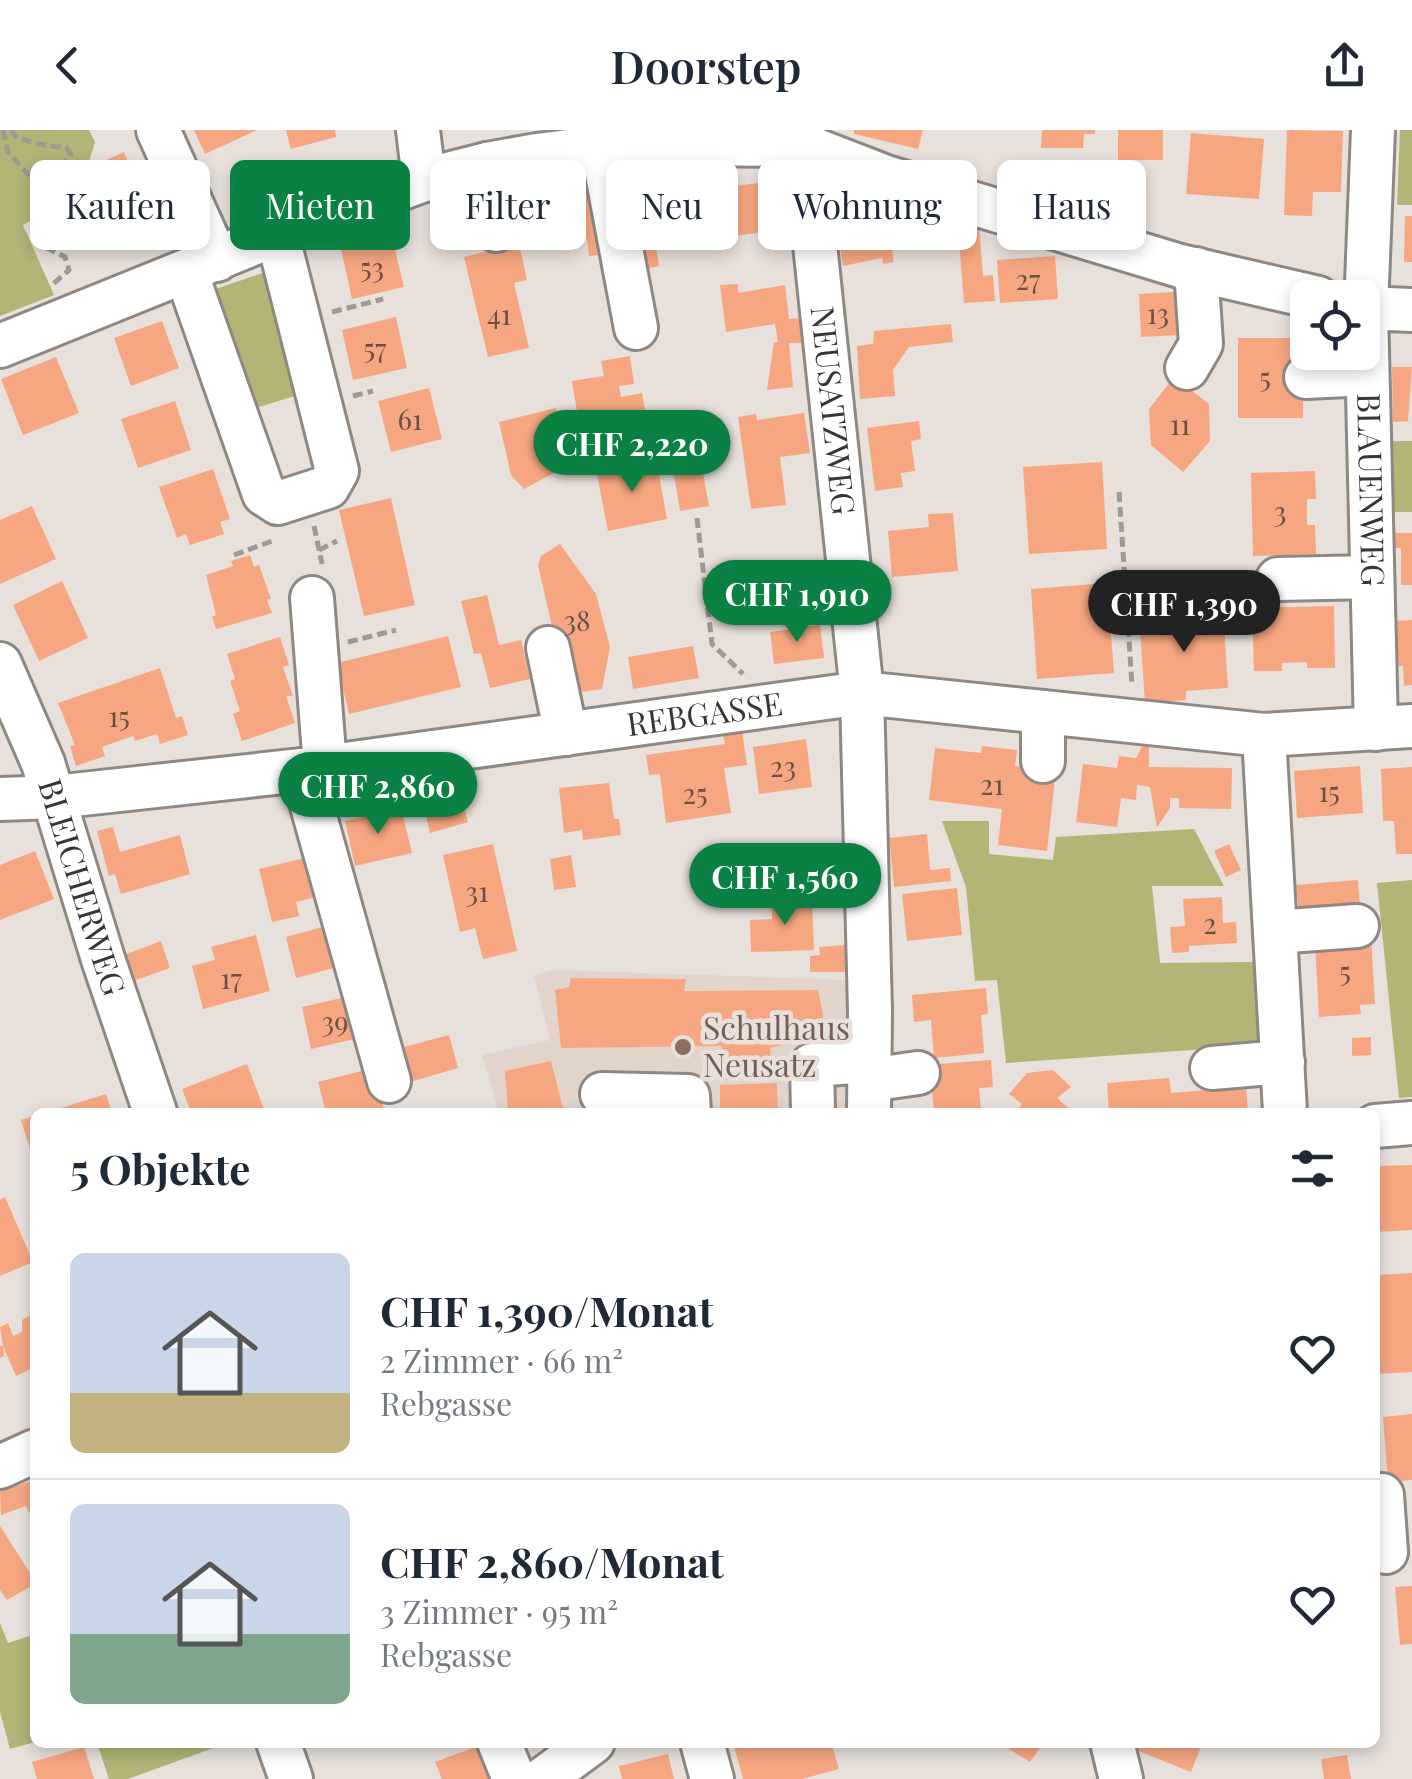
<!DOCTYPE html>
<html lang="de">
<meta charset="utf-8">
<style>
body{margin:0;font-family:"Playfair Display",serif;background:#f6f6f7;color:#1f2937;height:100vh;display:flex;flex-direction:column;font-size:38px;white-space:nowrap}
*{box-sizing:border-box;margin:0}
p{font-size:32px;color:#747a83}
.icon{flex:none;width:55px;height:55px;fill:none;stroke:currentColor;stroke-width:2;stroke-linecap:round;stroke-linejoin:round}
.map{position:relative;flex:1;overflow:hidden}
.side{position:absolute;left:30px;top:978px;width:1350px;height:640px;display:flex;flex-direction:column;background:#fff;border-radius:15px;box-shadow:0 5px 15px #0003}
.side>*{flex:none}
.top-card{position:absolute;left:30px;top:30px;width:1352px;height:90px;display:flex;gap:20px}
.controls{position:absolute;left:1290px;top:150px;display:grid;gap:20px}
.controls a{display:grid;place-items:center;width:90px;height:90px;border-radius:15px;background:#fff;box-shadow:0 5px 15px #0003;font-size:50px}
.price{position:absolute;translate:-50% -85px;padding:0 22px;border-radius:35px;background:#0b8043;color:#fff;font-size:32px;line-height:65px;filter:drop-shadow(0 2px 5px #0008)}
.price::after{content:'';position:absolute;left:50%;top:60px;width:30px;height:22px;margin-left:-15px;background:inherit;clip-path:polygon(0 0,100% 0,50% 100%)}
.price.active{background:#222;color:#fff}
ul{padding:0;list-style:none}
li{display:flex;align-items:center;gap:30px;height:250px;padding:0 40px}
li+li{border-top:2px solid #e0e1e3}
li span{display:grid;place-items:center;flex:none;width:280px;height:200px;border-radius:15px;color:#555}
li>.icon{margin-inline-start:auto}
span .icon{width:120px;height:120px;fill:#fffc;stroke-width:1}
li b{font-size:42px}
h2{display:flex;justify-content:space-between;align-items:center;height:120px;padding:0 40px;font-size:42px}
.chip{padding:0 35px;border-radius:15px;background:#fff;box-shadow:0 5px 15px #0003;font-size:35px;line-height:90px}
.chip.active{background:#0b8043;color:#fff}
header{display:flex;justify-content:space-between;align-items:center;height:130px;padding:0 40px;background:#fff;font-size:45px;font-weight:600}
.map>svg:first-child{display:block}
</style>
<header><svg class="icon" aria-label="back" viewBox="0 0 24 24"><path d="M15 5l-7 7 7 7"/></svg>Doorstep<svg class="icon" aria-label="share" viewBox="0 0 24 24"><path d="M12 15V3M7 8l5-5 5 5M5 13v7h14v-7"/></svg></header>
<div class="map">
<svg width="1412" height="1649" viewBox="0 0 1412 1649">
<rect width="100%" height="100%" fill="#e7e0db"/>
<polygon fill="#e3d4cb" points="553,840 850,850 849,982 499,982 482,925 550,910 534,845"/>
<g fill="#b2b576">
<polygon points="0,0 89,0 95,12 80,61 23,95 54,165 0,186"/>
<polygon points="1400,0 1412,0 1412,75 1397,75"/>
<polygon points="280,137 308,262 249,280 207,162"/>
<polygon points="1393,311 1412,311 1412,382 1394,382"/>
<polygon points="942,691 989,691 989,724 1053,730 1056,707 1194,699 1224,756 1152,756 1160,833 1253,832 1264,915 1006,933 997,850 975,851 966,757"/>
<polygon points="1412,750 1412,967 1399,968 1377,753"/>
<polygon points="0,1493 8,1513 35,1504 35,1612 10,1619 0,1582"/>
<polygon points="97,1613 97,1612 227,1613 128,1649 109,1649"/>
</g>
<g fill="#f6a781">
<polygon points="194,0 257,0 205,24"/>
<polygon points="286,0 335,0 336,7 291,19"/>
<polygon points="854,0 923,0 918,19 854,4"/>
<polygon points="1042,0 1095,0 1095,4 1084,4 1083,18 1041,18"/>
<rect x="1118" y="0" width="45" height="30"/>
<polygon points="1287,0 1343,1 1341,62 1313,62 1312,86 1284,85"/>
<polygon points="1191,3 1264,9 1259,69 1186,64"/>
<polygon points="124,22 131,39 159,27 179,74 128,96 100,33"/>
<polygon points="295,35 303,61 269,72 261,45"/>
<polygon points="1079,45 1096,46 1094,78 1077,77"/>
<polygon points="773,51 779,100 717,108 711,59"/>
<polygon points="602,54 613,123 589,126 587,109 569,112 568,103 538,108 532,66"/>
<polygon points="664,60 672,108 655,111 659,136 641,140 629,65"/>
<polygon points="94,71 103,90 52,114 44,95"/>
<polygon points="916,74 923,116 892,120 894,132 883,134 882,128 843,136 835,87"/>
<polygon points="1405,86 1412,86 1412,132 1404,132"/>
<polygon points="979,96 983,146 993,145 995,171 964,173 958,97"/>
<polygon points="392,107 404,157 352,169 341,119"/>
<polygon points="519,113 527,150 514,153 529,218 488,227 464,127"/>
<polygon points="1055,126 1058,169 1000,173 997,130"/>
<polygon points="738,154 738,163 785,155 789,189 802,188 805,213 789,213 793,257 767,260 774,212 778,212 775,194 726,202 720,155"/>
<polygon points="1174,162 1177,205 1141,207 1139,164"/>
<polygon points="396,187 407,238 353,250 342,200"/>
<polygon points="162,191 179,238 131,256 114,208"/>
<polygon points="951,194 953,212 909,217 893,240 895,266 860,269 857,216 873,214 874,201"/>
<rect x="1238" y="208" width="65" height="80"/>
<polygon points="630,226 634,254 619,256 621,267 642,263 648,297 619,301 617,288 579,294 572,251 604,246 601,231"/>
<polygon points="56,227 79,283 23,305 1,249"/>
<polygon points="1392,237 1412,237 1408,291 1393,292"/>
<polygon points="1174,247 1209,274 1210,311 1183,342 1151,315 1149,279"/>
<polygon points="429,258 442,309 391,322 378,271"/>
<polygon points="175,271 191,320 138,338 121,289"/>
<polygon points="556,278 571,334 524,359 511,345 499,292"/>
<polygon points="804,283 810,323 780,327 786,375 751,379 738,287 756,284 757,290"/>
<polygon points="919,291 921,309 911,311 915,341 901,343 903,357 875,361 867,298"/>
<polygon points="696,304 709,376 680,381 668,309"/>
<polygon points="656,329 667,389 608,401 596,340"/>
<polygon points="1102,332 1107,419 1029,424 1023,337"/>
<polygon points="213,339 230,389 220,392 224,404 190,415 186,404 177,408 159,357"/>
<polygon points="1315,341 1316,369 1307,369 1307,395 1315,395 1316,424 1253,426 1251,343"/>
<polygon points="391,368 415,475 364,486 339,380"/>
<polygon points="32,376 56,429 0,454 0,390"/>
<polygon points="953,383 958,441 892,447 888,401 929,397 928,384"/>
<polygon points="1395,403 1412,403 1412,455 1401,455 1401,418 1395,418"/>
<polygon points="560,414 596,464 610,517 602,559 579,562 561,536 538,435 541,426"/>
<polygon points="250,425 254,437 259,435 271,469 267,470 272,483 216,499 212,487 216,485 206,445 233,436 231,431"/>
<polygon points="62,451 88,508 39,531 13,475"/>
<polygon points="1107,453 1114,543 1037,549 1031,459"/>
<polygon points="487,465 499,515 521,510 530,549 490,558 481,523 474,524 461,471"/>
<polygon points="1334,476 1335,538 1307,538 1307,532 1282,533 1282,541 1254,541 1252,478"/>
<polygon points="1223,479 1228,558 1186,561 1186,570 1145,573 1140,499 1158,498 1157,484"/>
<polygon points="1412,490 1412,555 1404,556 1403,536 1396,536 1395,491"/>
<polygon points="820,495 824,528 774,534 770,502"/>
<polygon points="448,506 461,557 349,584 337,533"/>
<polygon points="280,507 289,535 283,537 293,566 286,566 295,593 242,611 233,584 240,581 230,551 235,549 227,524"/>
<polygon points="693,516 699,548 633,559 628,527"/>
<polygon points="160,538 176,588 182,586 188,605 160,614 157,604 135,611 133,606 102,617 105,626 76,636 70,616 75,615 58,573"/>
<polygon points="742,601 747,635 724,638 731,683 666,693 660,644 649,645 646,625 725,614 723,604"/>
<polygon points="806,609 812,657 759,664 753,617"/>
<polygon points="1143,615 1149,615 1149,637 1232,638 1231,679 1179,678 1179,668 1170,668 1170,678 1157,697 1150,657 1137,655 1136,670 1121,668 1117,697 1076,692 1083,634 1117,638 1119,626 1136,628"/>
<polygon points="982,616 1017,620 1015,636 1056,640 1047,721 998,715 1002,679 929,670 935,618 981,623"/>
<polygon points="1360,636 1363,683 1297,688 1294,641"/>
<polygon points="1412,637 1412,724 1396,724 1394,691 1383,691 1381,639"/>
<polygon points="609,653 614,689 619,689 621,705 583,710 582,700 564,703 559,658"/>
<polygon points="460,664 468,692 430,703 423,674"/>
<polygon points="401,678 412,723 355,736 345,691"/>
<polygon points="113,697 120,722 180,705 190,744 121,764 115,744 109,746 97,701"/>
<polygon points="927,704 930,740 950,738 951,751 894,757 889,708"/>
<polygon points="493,714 517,821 483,829 475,798 460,802 443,725"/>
<polygon points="1229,714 1241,740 1226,747 1214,721"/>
<polygon points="35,721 54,769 0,790 0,735"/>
<polygon points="571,725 576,757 554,760 550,729"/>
<polygon points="309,727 319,766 296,772 299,786 272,792 259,739"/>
<polygon points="1358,750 1360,777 1299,782 1296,755"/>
<polygon points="957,758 962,805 907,811 902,764"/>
<polygon points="1222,767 1223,793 1236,792 1237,813 1189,816 1189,822 1172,823 1170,797 1185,796 1183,769"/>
<polygon points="812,770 814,820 751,822 750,790 772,789 772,771"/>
<polygon points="334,794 345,835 296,848 286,807"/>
<polygon points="256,805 270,861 203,879 192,836 215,830 211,817"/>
<polygon points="1371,807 1375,874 1360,875 1361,884 1319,887 1315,811"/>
<polygon points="161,811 170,838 133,851 124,825"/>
<polygon points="846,815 848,842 810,842 810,826 820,825 819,817"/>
<polygon points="570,848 686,849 684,861 818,860 827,904 770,918 773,948 724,950 722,916 561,918 555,860 570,857"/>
<polygon points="986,858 988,884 981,885 984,923 934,928 931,890 914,892 912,865"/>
<polygon points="359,864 368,906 311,919 302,877"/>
<polygon points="449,905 458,938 410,952 400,918"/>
<polygon points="1371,907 1371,925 1352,926 1352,908"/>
<polygon points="991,930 993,957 979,958 981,979 934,982 930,940 939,939 939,934"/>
<polygon points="551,931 564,982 508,982 505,941"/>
<polygon points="247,934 265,982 191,982 182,959"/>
<polygon points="374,938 384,980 326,982 318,952"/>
<polygon points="1053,940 1071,957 1057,968 1073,982 1016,982 1022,974 1009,964 1027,943"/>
<polygon points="1169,948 1171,963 1246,957 1248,982 1165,982 1164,979 1109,982 1107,953"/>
<polygon points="777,953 778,982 720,982 720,955"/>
<polygon points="106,964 112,982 48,982"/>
<polygon points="35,986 35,1031 34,1031 21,990"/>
<polygon points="1412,1035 1412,1100 1375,1102 1375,1036"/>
<polygon points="5,1067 33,1132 0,1146 0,1070"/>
<polygon points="1412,1143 1412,1242 1376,1244 1375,1145"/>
<polygon points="35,1182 35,1237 16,1246 3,1216 4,1226 0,1228 0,1216 3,1216 0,1197 8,1193 13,1206 22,1202 22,1190"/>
<polygon points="1412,1284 1412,1350 1388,1352 1383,1287"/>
<polygon points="35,1350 35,1380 29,1383 26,1376 1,1385 0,1361"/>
<polygon points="0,1396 35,1451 35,1454 7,1470 0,1460"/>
<polygon points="1412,1456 1412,1514 1400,1515 1395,1457"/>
<polygon points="733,1612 831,1612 839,1639 802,1649 743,1649"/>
<polygon points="998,1612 1044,1612 1030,1632"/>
<polygon points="1116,1612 1203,1612 1191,1642"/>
<polygon points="478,1616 491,1649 442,1649 435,1632"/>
<polygon points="84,1617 94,1649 37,1649 32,1632"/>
<polygon points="668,1624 674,1649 622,1649 619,1636"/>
<polygon points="1347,1625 1351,1649 1324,1649 1321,1629"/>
</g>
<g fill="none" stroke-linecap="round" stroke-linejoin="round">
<g stroke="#8e8883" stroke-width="48">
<g id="minor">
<polyline points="158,0 217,130"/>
<polyline points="418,0 424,50"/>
<path id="s1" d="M803,0L862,563L870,881L869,982"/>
<path id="s2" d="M1373,0L1366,179L1376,599"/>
<polyline points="602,17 636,198"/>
<polyline points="487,34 496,100"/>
<polyline points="186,142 264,364 278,373 328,357 337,341 277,104"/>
<polyline points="1362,178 1412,180"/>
<polyline points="0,216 277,104 424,50 487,34 537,25 602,17 673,14 803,15 886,47 1180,136 1318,168"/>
<polyline points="1187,238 1201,214 1196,139"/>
<polyline points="1306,247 1367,244"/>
<polyline points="1278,449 1372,447"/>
<polyline points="312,468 325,636"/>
<polyline points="548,518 566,604"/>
<path id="s3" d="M0,534L43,633L103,829L155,982"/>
<polyline points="1043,582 1043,631"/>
<polyline points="1264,605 1285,982"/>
<polyline points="302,640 389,951"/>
<path id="s4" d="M0,669L55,667L302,640L862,563L1264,605L1412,596"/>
<polyline points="1275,802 1357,796"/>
<polyline points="1212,938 1283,932"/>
<polyline points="869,950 918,943"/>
<polyline points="602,964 688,966 689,982"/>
<polyline points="813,982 812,935 869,931"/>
<polyline points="1375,996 1412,993"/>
<polyline points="0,1337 35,1321"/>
<polyline points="1382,1365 1386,1422"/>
<polyline points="278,1612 291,1649"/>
<polyline points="499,1612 514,1649"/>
<polyline points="702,1612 712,1649"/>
<polyline points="1112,1612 1121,1649"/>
<polyline points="543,1649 593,1612"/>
</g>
</g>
<g stroke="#9e9995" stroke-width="5" stroke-dasharray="10 5" stroke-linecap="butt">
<polyline points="3,0 8,22 43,61 37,101 43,116 65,127 69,140 53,154"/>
<polyline points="11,0 17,8 48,16 66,17 71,25 43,61"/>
<polyline points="332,182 383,169"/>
<polyline points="353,266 373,261"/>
<polyline points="1119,362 1132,555"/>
<polyline points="697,388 712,514 743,544"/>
<polyline points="314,396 322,434"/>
<polyline points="319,420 337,411"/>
<polyline points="234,425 275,410"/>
<polyline points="348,512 396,500"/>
</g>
<use href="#minor" stroke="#fff" stroke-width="42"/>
</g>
<circle fill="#8d6e63" stroke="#e7e0db" stroke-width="4" cx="683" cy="917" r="10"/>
<g text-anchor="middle" stroke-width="9" stroke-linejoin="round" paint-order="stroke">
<g font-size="28" fill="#685246">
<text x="372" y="148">53</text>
<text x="1028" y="160">27</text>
<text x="1158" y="194">13</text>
<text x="499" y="195">41</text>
<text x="375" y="229">57</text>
<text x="1265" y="258">5</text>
<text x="410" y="300">61</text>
<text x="1180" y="305">11</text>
<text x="1280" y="392">3</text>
<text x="577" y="501">38</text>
<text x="119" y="597">15</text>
<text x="783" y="647">23</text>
<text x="992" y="665">21</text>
<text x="1329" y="672">15</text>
<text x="695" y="674">25</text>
<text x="477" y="772">31</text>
<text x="1210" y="804">2</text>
<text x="1345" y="852">5</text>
<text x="231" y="859">17</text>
<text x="335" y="902">39</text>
</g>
<g font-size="32" fill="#383533" stroke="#e7e0db">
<text dy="11" stroke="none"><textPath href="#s1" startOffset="282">NEUSATZWEG</textPath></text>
<text dy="11" stroke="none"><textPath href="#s2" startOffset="360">BLAUENWEG</textPath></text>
<text dy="11" stroke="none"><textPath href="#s4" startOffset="710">REBGASSE</textPath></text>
<text dy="11" stroke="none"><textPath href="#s3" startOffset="238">BLEICHERWEG</textPath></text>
</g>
<g font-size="32" fill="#785e54" stroke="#e7e0db" text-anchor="start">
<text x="703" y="910">Schulhaus<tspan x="703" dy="37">Neusatz</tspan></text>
</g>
</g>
</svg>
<div class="controls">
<a><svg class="icon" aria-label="locate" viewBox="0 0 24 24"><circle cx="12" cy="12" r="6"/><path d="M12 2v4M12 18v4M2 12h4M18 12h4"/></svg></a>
</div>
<b class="price" style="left:632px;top:365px">CHF 2,220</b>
<b class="price" style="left:797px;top:515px">CHF 1,910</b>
<b class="price active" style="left:1184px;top:525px">CHF 1,390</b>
<b class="price" style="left:378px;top:707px">CHF 2,860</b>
<b class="price" style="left:785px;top:798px">CHF 1,560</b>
<div class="top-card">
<a class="chip">Kaufen</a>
<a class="chip active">Mieten</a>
<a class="chip">Filter</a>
<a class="chip">Neu</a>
<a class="chip">Wohnung</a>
<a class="chip">Haus</a>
</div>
<section class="side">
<h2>5 Objekte<svg class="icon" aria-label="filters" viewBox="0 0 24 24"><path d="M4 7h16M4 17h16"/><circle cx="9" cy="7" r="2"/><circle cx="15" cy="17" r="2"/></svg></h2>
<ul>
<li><span style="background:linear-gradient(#c9d6e8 70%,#c2b280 0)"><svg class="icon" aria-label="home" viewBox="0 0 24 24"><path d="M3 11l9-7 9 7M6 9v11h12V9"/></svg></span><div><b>CHF 1,390/Monat</b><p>2 Zimmer · 66 m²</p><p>Rebgasse</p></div><svg class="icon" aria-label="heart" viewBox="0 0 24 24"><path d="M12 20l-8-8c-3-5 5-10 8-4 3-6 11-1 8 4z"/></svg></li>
<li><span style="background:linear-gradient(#c9d6e8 65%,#7fa58c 0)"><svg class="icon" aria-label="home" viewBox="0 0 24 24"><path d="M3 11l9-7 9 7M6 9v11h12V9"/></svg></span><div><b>CHF 2,860/Monat</b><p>3 Zimmer · 95 m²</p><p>Rebgasse</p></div><svg class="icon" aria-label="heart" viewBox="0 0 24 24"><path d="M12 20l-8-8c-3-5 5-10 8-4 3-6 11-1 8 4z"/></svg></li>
</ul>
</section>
</div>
